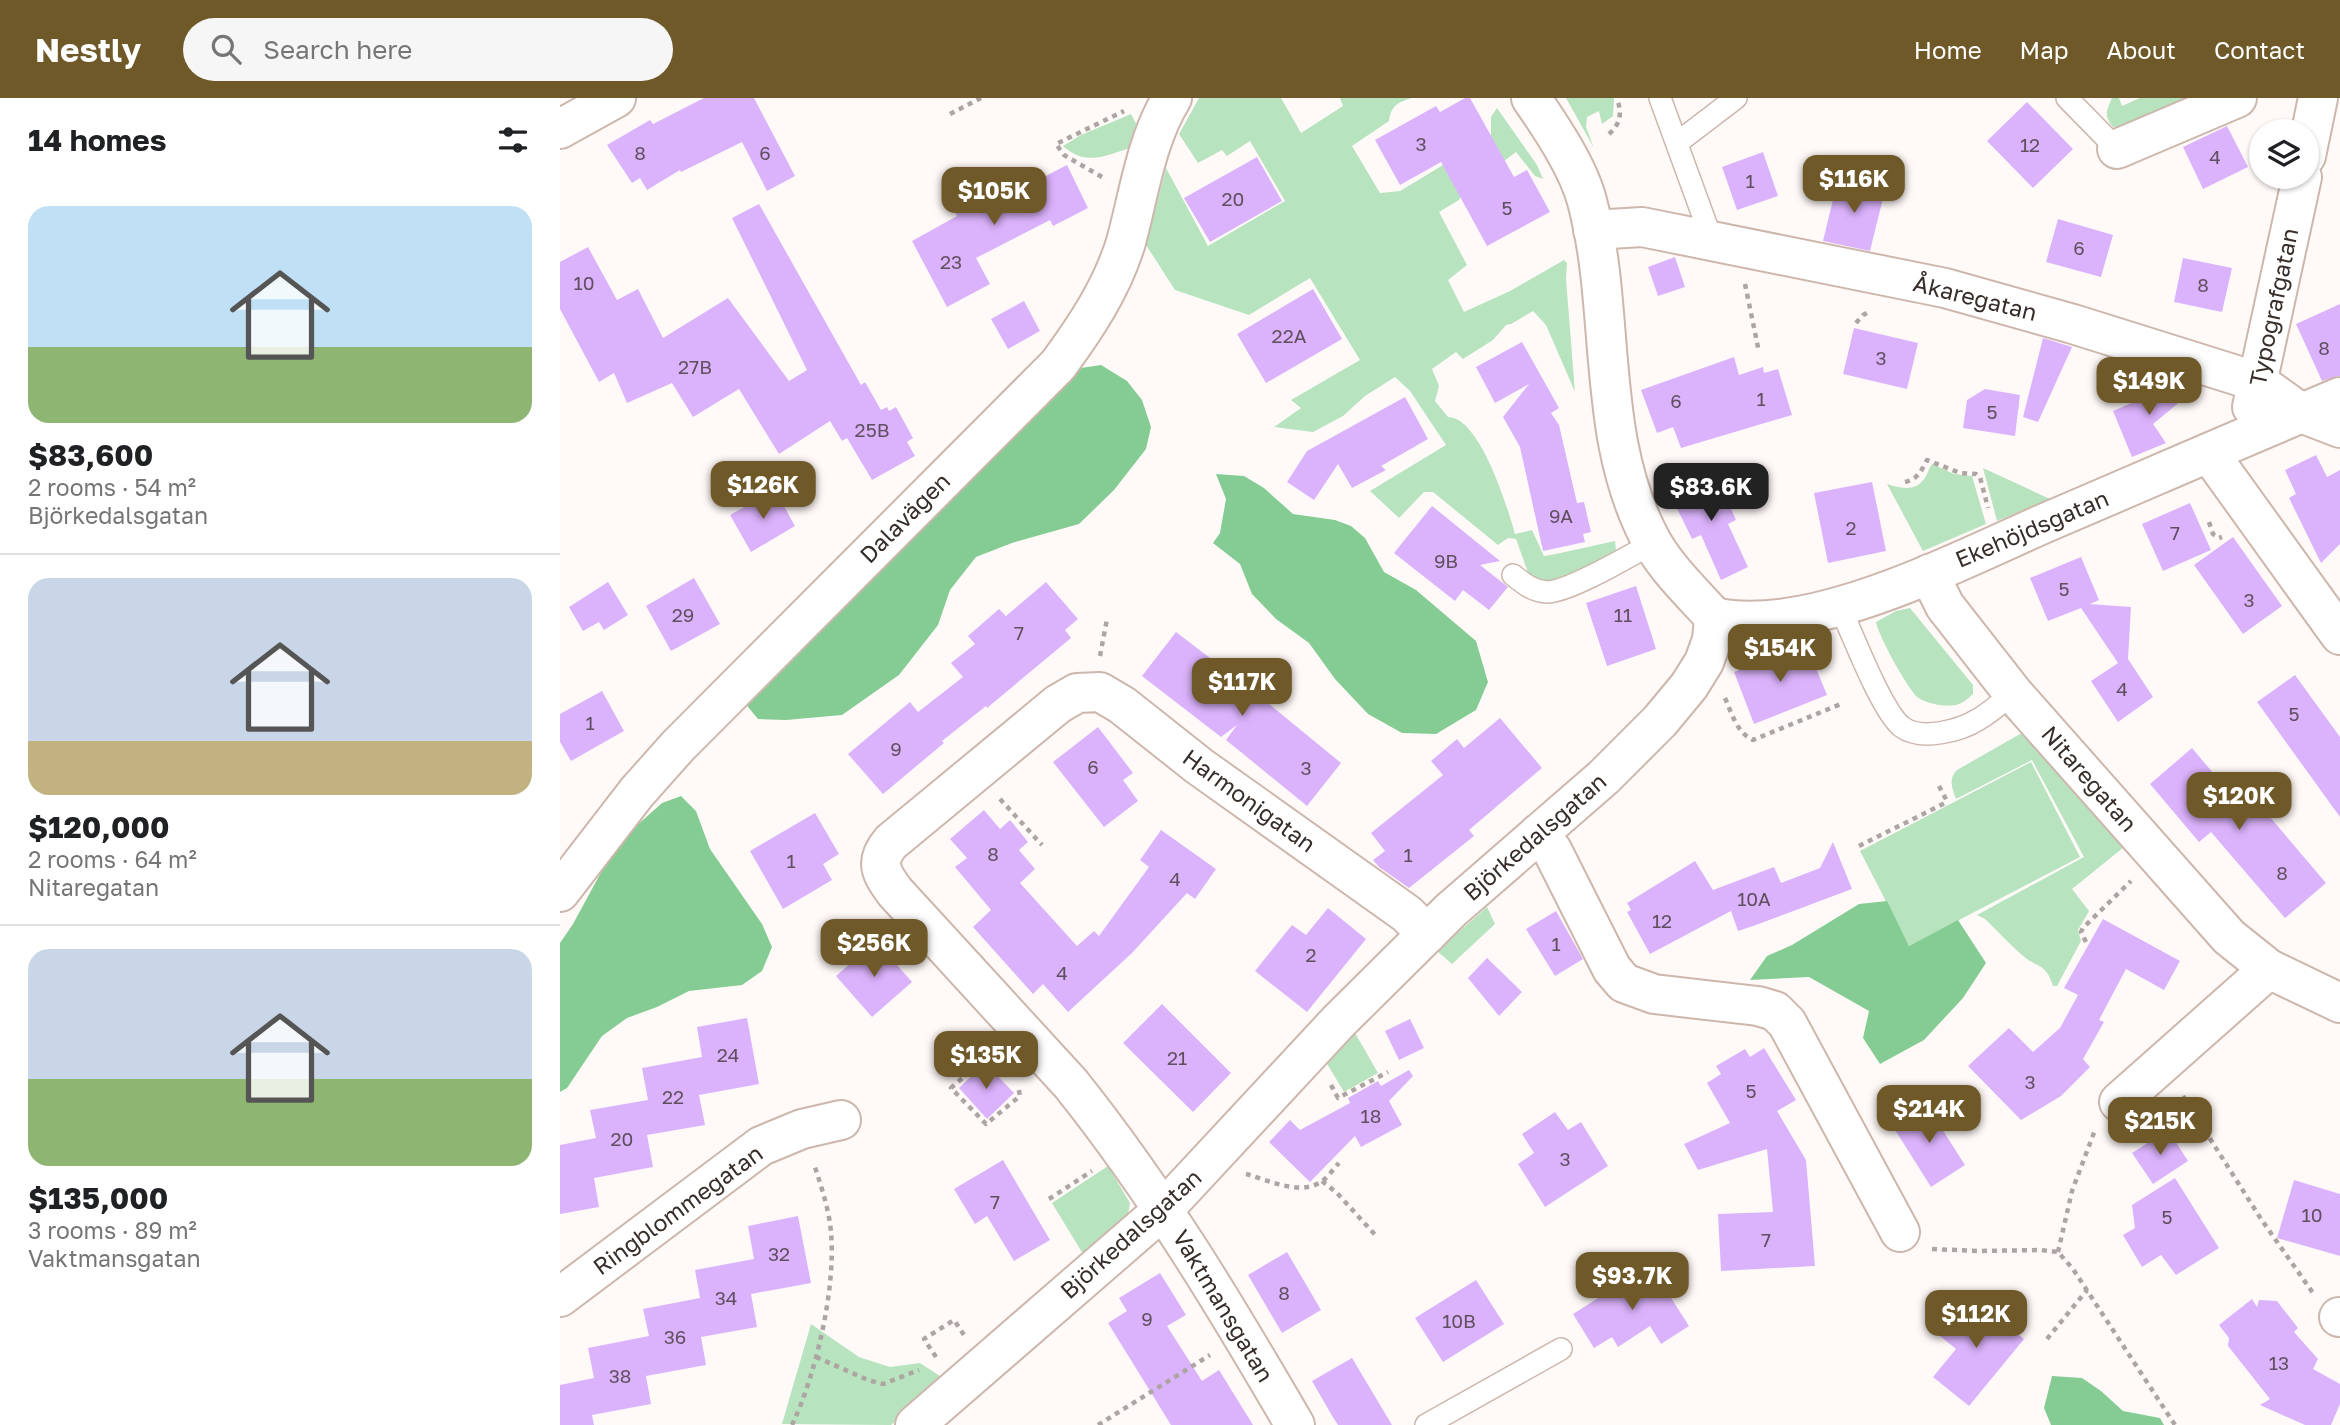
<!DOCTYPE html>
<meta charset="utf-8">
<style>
body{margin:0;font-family:"Golos Text",sans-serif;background:#f6f6f6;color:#202124;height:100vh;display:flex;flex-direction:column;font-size:26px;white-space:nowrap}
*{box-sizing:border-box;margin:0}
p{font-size:23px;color:#757577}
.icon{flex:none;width:38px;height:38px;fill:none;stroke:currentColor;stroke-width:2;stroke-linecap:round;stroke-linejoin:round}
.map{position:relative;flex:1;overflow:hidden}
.details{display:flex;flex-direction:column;background:#fff;width:560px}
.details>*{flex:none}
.tools{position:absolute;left:1689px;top:21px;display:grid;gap:14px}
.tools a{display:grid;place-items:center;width:70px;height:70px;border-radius:50%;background:#fff;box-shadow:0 2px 5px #0004;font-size:35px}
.price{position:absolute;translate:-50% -60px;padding:0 16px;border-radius:14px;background:#705929;color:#fff;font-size:23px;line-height:46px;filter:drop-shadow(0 2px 4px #0008)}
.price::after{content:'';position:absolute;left:50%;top:42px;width:21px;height:16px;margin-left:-10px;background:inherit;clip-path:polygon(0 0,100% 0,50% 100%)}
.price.on{background:#222;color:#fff}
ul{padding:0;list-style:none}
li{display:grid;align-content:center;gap:14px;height:371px;padding:0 28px}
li+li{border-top:2px solid #e0e0e0}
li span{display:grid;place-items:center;height:217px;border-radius:21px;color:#555}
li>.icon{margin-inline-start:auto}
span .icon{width:126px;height:126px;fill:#fffc;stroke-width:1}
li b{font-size:30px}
h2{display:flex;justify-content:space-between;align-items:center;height:84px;padding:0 28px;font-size:30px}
header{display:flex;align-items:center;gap:42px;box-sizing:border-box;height:98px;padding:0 35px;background:#705929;color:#fff}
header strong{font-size:33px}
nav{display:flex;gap:38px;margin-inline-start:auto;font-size:24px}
.search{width:490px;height:63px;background:#f6f6f6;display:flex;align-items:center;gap:18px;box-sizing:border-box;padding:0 24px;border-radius:38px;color:#757577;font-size:26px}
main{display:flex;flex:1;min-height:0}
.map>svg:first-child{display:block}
</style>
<header>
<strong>Nestly</strong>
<div class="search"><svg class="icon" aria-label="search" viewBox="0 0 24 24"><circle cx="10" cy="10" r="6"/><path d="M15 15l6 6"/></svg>Search here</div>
<nav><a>Home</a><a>Map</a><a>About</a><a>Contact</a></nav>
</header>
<main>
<section class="details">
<h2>14 homes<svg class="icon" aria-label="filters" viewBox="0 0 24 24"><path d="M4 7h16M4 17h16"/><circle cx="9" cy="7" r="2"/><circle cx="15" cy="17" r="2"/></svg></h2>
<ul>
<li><span style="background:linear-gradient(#bfe0f5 65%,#8fb573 0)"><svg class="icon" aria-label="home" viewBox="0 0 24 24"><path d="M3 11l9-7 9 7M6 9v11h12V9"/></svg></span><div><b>$83,600</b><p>2 rooms · 54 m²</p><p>Björkedalsgatan</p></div></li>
<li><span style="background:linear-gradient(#c9d6e8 75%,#c2b280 0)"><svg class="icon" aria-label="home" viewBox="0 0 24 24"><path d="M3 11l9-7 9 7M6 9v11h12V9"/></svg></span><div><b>$120,000</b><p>2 rooms · 64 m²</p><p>Nitaregatan</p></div></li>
<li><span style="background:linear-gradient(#c9d6e8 60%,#8fb573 0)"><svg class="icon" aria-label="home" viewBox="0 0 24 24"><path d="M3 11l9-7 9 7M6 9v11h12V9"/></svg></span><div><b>$135,000</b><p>3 rooms · 89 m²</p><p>Vaktmansgatan</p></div></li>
</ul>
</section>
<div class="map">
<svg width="1780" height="1327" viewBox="0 0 1780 1327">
<rect width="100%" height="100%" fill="#fffaf8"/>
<g fill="#b7e3bf">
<path d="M639,0H721L741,35L783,8L780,0H851C837,5 831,8 829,23L792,48L820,95L840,93L931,38V19L937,10L977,67L983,81L975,78L956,54L903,94L899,102L879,114L907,167L888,182L904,214L950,193L1004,162L1007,165L1006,181L1015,294L986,227L973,213L951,226L946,227L933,242L903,261L896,254L872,271L879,288L875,303L888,319C920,319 948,410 955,436L972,432L984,458C1008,454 1030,448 1055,443L1056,452C1046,461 1009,480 996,482C985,484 977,482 969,477L956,441L948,440L938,447L873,394H864L839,420L810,393L886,347L850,293L835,279L805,298L783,318L753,334L714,329L741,310L731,302L800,262L750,180L689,217L615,192L586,147L606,70L648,148L725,103L690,43L667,58L662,52L638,65L619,36Z"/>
<polygon points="1006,0 1054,0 1053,18 1042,26 1039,13 1027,19 1026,29 1034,50"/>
<path d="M1552,0H1559L1562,8L1580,0H1626L1630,7L1585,28L1553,29C1544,18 1546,13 1552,0Z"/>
<path d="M571,16L580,33L576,48C549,56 527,70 503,48L521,37Z"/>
<path d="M1372,366L1394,376L1412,378L1426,426L1363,453L1327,386C1340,390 1355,394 1364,381C1368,376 1368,371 1372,366Z"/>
<polygon points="1423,370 1490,401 1437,423"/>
<path d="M1350,510L1413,587V596C1409,600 1404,604 1399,606C1388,610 1364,606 1356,598C1345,586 1319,539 1316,524L1336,513Z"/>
<path d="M1460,636L1464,637L1564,749L1512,791L1529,813L1518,832L1521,843L1497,888H1493C1485,863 1477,871 1462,857C1449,846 1438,833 1425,821L1417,817L1524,759L1472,662L1396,701C1392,690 1388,681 1397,672Z"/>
<polygon points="1471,664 1520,759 1349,848 1300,753"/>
<polygon points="927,809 935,826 892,866 877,853"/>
<polygon points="795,935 818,975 784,994 766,964"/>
<polygon points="548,1068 570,1105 567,1122 523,1156 492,1105"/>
<polygon points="251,1226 299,1259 330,1269 360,1265 386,1282 331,1327 222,1326"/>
</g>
<g fill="#84cc93">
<polygon points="541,267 567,283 582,302 591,329 586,351 554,392 519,426 452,445 416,459 390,492 378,527 339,577 282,617 226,622 198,621 184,604 472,305 521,270"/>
<polygon points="656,376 684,378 704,390 733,416 775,422 791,428 805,440 824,474 856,492 916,543 928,584 916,612 876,636 842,635 808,616 775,581 749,545 716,521 692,496 680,466 653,445 660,435 666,401"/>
<polygon points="121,698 136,713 150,751 202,826 212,849 202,873 182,887 129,893 97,909 67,920 42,938 7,990 0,994 0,845 13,826 57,745 102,705"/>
<polygon points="1327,803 1349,848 1398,822 1426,865 1403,900 1364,942 1320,966 1303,940 1309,913 1249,879 1190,882 1207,858 1232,847 1299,806"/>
<polygon points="1492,1278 1522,1280 1541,1293 1563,1313 1600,1320 1604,1327 1491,1327 1484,1310"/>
</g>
<g fill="#dbb3fc">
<polygon points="144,0 194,0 235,78 207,93 182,44 121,74 120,72 87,92 80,80 72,85 47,47 90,22 93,26"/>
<polygon points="905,0 910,0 954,79 967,72 990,114 927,148 881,64 840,87 815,42 876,8 880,14"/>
<polygon points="1467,4 1513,51 1473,90 1427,43"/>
<polygon points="1667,28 1688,69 1643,91 1623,49"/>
<polygon points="1203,54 1218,98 1177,112 1162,69"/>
<polygon points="697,59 722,103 650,144 624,100"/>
<polygon points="507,67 528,110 493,128 490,122 416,160 430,186 387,209 352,143 397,118 392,108 468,69 476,83"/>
<polygon points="1278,81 1325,92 1310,153 1263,143"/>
<polygon points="199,106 301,287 305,284 321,312 327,309 329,313 336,309 353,340 347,344 355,358 312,382 287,340 282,343 270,323 219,356 179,291 133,319 112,285 67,305 54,275 39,284 0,211 0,164 28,149 57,202 78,191 103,240 168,200 229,283 247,272 172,120"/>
<polygon points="1498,121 1553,137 1541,179 1486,164"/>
<polygon points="1115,159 1125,189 1098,198 1088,169"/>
<polygon points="1623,160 1672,170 1662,214 1614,204"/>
<polygon points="753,191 782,241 706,285 677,236"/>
<polygon points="464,203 480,233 448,251 431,221"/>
<polygon points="1780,206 1780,278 1762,283 1736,226"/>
<polygon points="1294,230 1358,245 1347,291 1283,276"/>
<polygon points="1483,240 1512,249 1478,324 1463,319"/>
<polygon points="962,244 999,310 991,315 999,327 1017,405 1024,404 1031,434 1023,436 1025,444 983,453 960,349 943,319 969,286 935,305 916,269"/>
<polygon points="1174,259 1179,277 1203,269 1204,275 1218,271 1232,317 1121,350 1113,329 1097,335 1081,292"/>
<polygon points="1623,283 1639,288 1593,326 1606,345 1572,359 1553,313"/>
<polygon points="1425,291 1460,297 1455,338 1403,330 1407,302"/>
<polygon points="845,299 868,341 821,368 826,372 792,390 778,366 754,402 727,384 747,353"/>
<polygon points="1756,357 1767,379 1780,372 1780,446 1761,465 1729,400 1736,396 1725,372"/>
<polygon points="1155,375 1176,422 1168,426 1188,469 1161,482 1141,437 1132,441 1110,396"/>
<polygon points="1312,384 1326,453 1268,465 1254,395"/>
<polygon points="215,392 235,428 191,454 170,417"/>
<polygon points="1630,405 1651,452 1603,473 1582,426"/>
<polygon points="872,408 940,463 920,467 948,489 929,512 903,492 895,503 834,455"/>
<polygon points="1673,439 1722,508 1683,536 1634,467"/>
<polygon points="1521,459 1539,502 1530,506 1571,509 1568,561 1593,599 1558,624 1531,583 1558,565 1521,510 1488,523 1470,480"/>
<polygon points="134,480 160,526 111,553 86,508"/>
<polygon points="48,484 68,517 44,532 39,524 23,533 9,509"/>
<polygon points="486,484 518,521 505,532 511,540 427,610 426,608 382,643 384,645 323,696 288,656 350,604 358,614 403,579 391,565 415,546 408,538 439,511 446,518"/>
<polygon points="1076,488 1096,551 1047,568 1026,505"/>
<polygon points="616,534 697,596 781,665 747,708 666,642 677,627 661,639 582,578"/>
<polygon points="1246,546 1267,597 1194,626 1174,574"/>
<polygon points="1735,577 1780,639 1780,719 1697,604"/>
<polygon points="42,593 64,633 11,663 0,644 0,616"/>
<polygon points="940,620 982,670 909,732 914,738 849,790 819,769 813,762 825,753 811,735 883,677 871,663 897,641 904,650"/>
<polygon points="538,629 573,675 563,682 578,703 544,729 493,664"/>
<polygon points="1632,650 1675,701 1687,692 1766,785 1725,820 1651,734 1639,744 1590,686"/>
<polygon points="424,712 440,731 450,722 468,744 459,752 475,771 460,785 517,848 534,833 539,838 589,769 580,762 601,732 656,771 635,801 627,795 572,855 508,914 483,886 473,896 413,829 431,812 395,769 407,760 390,741"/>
<polygon points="255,715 279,756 263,766 272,782 223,811 190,753"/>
<polygon points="1273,744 1292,791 1196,827 1178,833 1171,813 1090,856 1067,814 1071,812 1067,805 1135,763 1153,792 1214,769 1221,785 1260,770"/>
<polygon points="768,810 806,841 747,914 695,873 732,827 746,837"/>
<polygon points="996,813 1023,861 995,878 966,831"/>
<polygon points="1543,821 1620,863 1604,892 1566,871 1539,922 1544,924 1523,961 1530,969 1501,998 1461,1022 1408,968 1449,930 1473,954 1500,930 1518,897 1504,890"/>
<polygon points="316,843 352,884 312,919 276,878"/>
<polygon points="927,860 962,894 939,918 908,880"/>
<polygon points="602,906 671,975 633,1014 563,945"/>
<polygon points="187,920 199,986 139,997 145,1027 87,1037 93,1069 34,1080 39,1109 0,1116 0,1047 36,1040 30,1012 88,1002 82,970 142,959 137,929"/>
<polygon points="850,921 864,950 839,962 825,933"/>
<polygon points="1204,950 1236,1002 1217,1013 1246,1062 1255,1168 1161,1173 1158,1116 1213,1114 1207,1051 1138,1072 1124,1046 1170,1025 1147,985 1161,976 1156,968 1185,951 1190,959"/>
<polygon points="425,965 454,995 427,1021 399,990"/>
<polygon points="849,972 853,978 829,1003 842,1027 801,1049 795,1038 750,1084 709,1044 730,1022 740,1032 790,1005 788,1000 818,983 821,988"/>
<polygon points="1366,1006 1405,1067 1371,1089 1332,1027"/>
<polygon points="995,1014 1008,1032 1021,1024 1048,1068 985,1109 958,1066 974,1055 962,1036"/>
<polygon points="1608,1032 1628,1063 1593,1086 1572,1055"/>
<polygon points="443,1062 490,1142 454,1163 427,1118 415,1126 394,1091"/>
<polygon points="1615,1080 1659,1150 1616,1177 1601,1157 1582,1169 1563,1137 1575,1130 1572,1107"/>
<polygon points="1734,1082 1780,1096 1780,1158 1717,1140"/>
<polygon points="238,1118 251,1185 191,1196 197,1229 141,1239 146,1267 86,1278 91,1306 32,1317 34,1327 0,1327 0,1287 34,1280 28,1250 89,1238 83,1211 140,1200 135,1172 194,1161 188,1128"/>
<polygon points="727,1154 761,1212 722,1235 688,1177"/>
<polygon points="1090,1167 1129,1228 1101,1246 1090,1228 1058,1249 1052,1239 1034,1250 1013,1216"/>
<polygon points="600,1175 626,1217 607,1228 642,1283 659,1272 693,1327 611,1327 548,1225 567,1213 559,1200"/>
<polygon points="916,1182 944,1226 883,1264 855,1220"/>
<polygon points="1412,1198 1464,1241 1409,1308 1373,1279 1396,1251 1380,1238"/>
<polygon points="1692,1201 1697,1209 1699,1202 1717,1203 1738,1230 1734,1234 1758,1261 1753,1271 1780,1286 1780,1306 1771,1327 1745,1327 1700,1307 1710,1301 1668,1248 1669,1240 1659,1227"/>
<polygon points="792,1260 832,1327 778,1327 771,1316 752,1283"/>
</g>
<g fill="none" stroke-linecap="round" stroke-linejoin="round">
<g stroke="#cdb7ad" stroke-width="24">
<g id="service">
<polyline points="1100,0 1153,145"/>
<polyline points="1507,0 1557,51"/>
<polyline points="1117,45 1176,0"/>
<path d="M953,477C963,485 972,493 987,494C1009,494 1071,457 1093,445"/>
<path d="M1280,509C1292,535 1322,614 1342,629C1361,643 1400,633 1419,621C1431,614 1442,604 1453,595"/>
<polyline points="866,1327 1001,1251"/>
</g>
</g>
<g stroke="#cdb7ad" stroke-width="42">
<g id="minor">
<polyline points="0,31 56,0"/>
<polyline points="1557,51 1677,0"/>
<polyline points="1746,58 1758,0"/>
<polyline points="1033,132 1082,129 1385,190 1513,226 1698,284 1741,315 1780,330"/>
<polyline points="1692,309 1742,79"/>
<polyline points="1649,355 1780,537"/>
<polyline points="1369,476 1385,508 1453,595 1669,839 1709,871 1780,905"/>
<path d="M1154,519C1252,541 1401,461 1492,422C1588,381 1684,339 1780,299"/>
<polyline points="978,736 992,752 1052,871 1064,885 1094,896 1198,908 1215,913 1227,925 1340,1134"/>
<path d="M0,794L77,694L118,648L498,267C526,229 552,190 566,144C579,96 586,42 612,0"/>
<polyline points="1559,1004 1709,871"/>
<polyline points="0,1199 201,1048 242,1031 281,1022"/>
<polyline points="1779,1219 1780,1219"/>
<path d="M355,1327L604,1111L778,924L891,812L1044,679L1100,623L1129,588L1144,564L1152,542L1154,519C1133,496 1109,473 1093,446C1034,340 1057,216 1027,103C1018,69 991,29 971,0"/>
<path d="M735,1327C665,1207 598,1095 511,986L335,794C321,775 314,764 331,744L498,606L517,595L540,594L562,607L639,668L847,816L867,836"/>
</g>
</g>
<g stroke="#aca5a2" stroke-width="4.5" stroke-dasharray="5 5" stroke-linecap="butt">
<polyline points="390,16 421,0"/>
<path d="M1049,36C1061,25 1062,16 1057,0"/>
<polyline points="542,79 504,57 496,46 564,13"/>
<polyline points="1185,186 1199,254"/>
<polyline points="1296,225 1303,217 1309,214"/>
<path d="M1345,384C1358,381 1361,373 1367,362L1400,375L1416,376L1420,379L1428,410"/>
<polyline points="1649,424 1653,436 1659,440 1662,439"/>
<polyline points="540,558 547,521"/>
<path d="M1165,600C1172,616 1177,635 1193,642L1281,606"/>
<polyline points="1379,688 1388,705"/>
<polyline points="440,701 482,747"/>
<polyline points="1299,748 1387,704"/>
<polyline points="1526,844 1521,834 1523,830 1571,783"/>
<polyline points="432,954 391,990 426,1026 460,998 458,988"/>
<polyline points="771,987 778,1000 828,974"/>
<polyline points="1623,998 1701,1121 1753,1195"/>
<path d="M686,1076C708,1082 738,1097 759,1085C767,1081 773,1071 779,1065"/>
<polyline points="762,1083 777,1095 818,1140"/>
<polyline points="489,1101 532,1073"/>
<polyline points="1372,1151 1418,1153 1481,1152 1498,1154 1513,1171 1615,1327"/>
<polyline points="1498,1154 1512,1093 1535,1032"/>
<polyline points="1487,1241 1527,1192"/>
<polyline points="256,1259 308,1282 323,1286 359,1272"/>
<polyline points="376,1259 364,1241 394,1222 404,1237"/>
<path d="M232,1327C256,1276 276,1191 271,1134C269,1111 261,1088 254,1066"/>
<polyline points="538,1327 650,1257"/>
</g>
<use href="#service" stroke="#fff" stroke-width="21"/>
<use href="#minor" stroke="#fff" stroke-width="38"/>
</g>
<g text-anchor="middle" stroke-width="5" stroke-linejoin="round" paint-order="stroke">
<g font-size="19" fill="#604f5e">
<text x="861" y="53">3</text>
<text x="1470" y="54">12</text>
<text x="80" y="62">8</text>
<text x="205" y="62">6</text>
<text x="1655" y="66">4</text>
<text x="1190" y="90">1</text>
<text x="673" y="108">20</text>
<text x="947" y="117">5</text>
<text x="1519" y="157">6</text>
<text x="391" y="171">23</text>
<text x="24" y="192">10</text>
<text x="1643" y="194">8</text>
<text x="729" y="245">22A</text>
<text x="1764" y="257">8</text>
<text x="1321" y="267">3</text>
<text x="135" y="276">27B</text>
<text x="1201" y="308">1</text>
<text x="1116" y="310">6</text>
<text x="1432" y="321">5</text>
<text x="312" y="339">25B</text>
<text x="1001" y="425">9A</text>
<text x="1291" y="437">2</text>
<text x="1615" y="442">7</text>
<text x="886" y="470">9B</text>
<text x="1504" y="498">5</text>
<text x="1689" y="509">3</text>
<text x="123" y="524">29</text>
<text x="1063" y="524">11</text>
<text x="459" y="542">7</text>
<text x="1562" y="598">4</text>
<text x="1734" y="623">5</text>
<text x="30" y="632">1</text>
<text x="336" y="658">9</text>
<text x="533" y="676">6</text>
<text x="746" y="677">3</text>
<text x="433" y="763">8</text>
<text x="848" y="764">1</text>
<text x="231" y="770">1</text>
<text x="1722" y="782">8</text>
<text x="615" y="788">4</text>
<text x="1194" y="808">10A</text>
<text x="1102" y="830">12</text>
<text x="996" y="853">1</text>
<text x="751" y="864">2</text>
<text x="502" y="882">4</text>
<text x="168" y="964">24</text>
<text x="617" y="967">21</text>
<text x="1470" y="991">3</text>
<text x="1191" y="1000">5</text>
<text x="113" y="1006">22</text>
<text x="811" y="1025">18</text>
<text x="62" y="1048">20</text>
<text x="1005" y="1068">3</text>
<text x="435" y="1111">7</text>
<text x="1752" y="1124">10</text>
<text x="1607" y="1126">5</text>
<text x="1206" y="1149">7</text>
<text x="219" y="1163">32</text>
<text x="724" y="1202">8</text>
<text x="166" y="1207">34</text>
<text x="587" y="1228">9</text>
<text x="899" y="1230">10B</text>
<text x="115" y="1246">36</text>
<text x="1719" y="1272">13</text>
<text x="60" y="1285">38</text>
</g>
<g font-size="23" fill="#372e2a" stroke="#fff">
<text transform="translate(1415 200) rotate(14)" y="8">Åkaregatan</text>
<text transform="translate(1714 209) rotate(-78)" y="8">Typografgatan</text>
<text transform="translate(345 420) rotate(-45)" y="8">Dalavägen</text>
<text transform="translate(1472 431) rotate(-23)" y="8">Ekehöjdsgatan</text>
<text transform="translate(1529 681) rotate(49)" y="8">Nitaregatan</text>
<text transform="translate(689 703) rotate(36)" y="8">Harmonigatan</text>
<text transform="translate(975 739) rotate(-41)" y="8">Björkedalsgatan</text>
<text transform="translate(118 1112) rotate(-36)" y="8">Ringblommegatan</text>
<text transform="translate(571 1136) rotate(-42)" y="8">Björkedalsgatan</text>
<text transform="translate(663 1208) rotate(59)" y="8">Vaktmansgatan</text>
</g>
</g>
</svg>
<div class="tools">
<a><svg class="icon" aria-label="layers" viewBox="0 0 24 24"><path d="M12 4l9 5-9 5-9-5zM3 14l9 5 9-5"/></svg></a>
</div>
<b class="price" style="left:1294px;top:117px">$116K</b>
<b class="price" style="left:434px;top:129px">$105K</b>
<b class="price" style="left:1589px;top:319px">$149K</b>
<b class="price" style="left:203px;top:423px">$126K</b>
<b class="price on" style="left:1151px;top:425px">$83.6K</b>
<b class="price" style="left:1220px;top:586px">$154K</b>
<b class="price" style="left:682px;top:620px">$117K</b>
<b class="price" style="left:1679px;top:734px">$120K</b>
<b class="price" style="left:314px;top:881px">$256K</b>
<b class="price" style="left:426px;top:993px">$135K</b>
<b class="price" style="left:1369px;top:1047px">$214K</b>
<b class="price" style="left:1600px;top:1059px">$215K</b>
<b class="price" style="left:1072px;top:1214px">$93.7K</b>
<b class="price" style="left:1416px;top:1252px">$112K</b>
</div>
</main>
